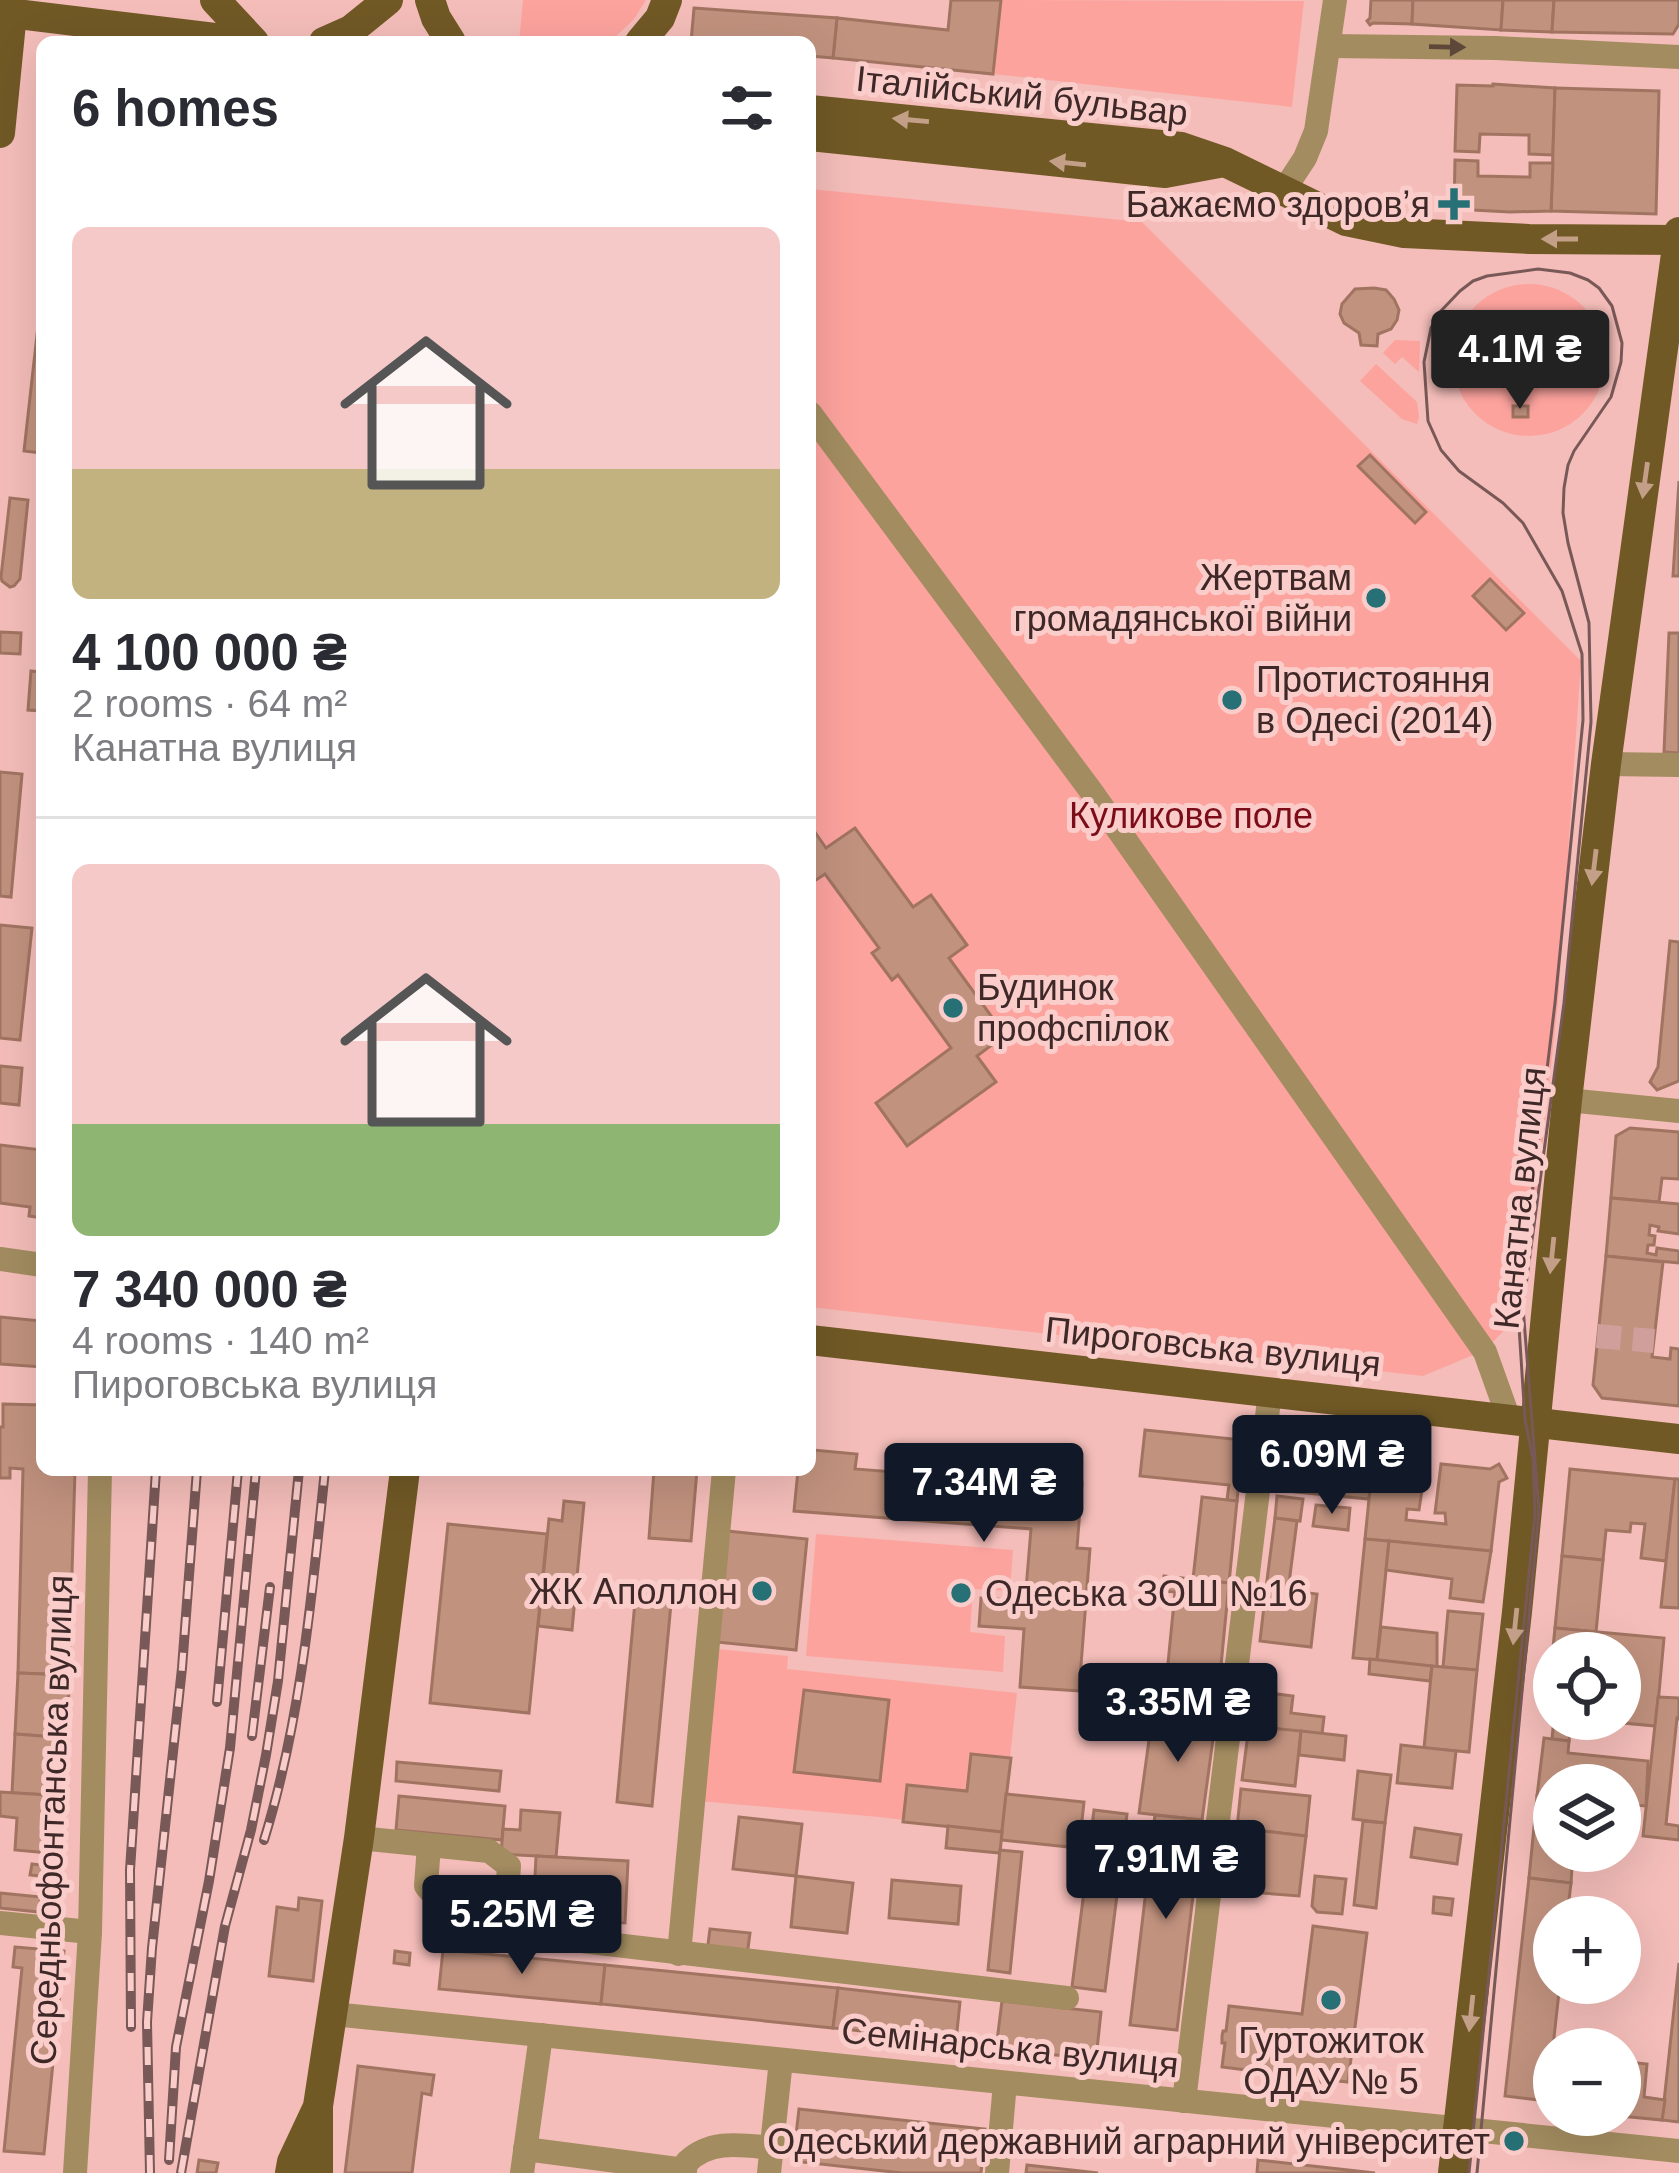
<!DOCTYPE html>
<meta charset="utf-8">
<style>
body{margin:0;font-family:Helvetica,sans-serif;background:#f2f2f3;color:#2b2b33;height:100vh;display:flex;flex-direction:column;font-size:45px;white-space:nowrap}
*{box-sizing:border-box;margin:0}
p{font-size:39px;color:#7c7c81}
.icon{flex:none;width:66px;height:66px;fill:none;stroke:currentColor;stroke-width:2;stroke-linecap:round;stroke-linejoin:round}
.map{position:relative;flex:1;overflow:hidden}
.details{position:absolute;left:36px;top:36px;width:780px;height:1440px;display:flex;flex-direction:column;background:#fff;border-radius:18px;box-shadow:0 12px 48px #0002}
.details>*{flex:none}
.fabs{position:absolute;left:1533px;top:1632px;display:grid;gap:24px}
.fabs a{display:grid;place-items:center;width:108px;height:108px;border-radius:50%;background:#fff;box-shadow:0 12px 48px #0002;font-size:60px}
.price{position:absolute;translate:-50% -102px;padding:0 27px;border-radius:12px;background:#111827;color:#fff;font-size:39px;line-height:78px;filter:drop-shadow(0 3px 6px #0008)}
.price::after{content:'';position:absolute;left:50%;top:72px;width:36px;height:27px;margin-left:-18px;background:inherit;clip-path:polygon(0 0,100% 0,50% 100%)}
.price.on{background:#222;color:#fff}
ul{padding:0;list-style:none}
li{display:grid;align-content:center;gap:24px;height:636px;padding:0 36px}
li+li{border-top:3px solid #e1e1e2}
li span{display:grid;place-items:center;height:372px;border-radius:18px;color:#555}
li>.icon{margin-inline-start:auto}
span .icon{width:216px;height:216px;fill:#fffc;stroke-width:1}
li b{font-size:51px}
h2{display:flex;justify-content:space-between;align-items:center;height:144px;padding:0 36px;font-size:51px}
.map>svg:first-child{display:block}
</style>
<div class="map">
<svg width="1679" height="2173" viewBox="0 0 1679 2173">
<rect width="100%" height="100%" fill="#f4bdb9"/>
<g fill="#fda39e">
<polygon points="523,0 646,0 634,19 610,42 519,42"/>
<polygon points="1001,0 1304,1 1292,107 993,74"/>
<polygon points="810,189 1142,222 1581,661 1558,1002 1524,1310 1485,1350 1423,1376 810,1307"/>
<circle cx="1529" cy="360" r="76"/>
<polygon points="1395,340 1420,341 1419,372 1402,357 1395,364 1383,353"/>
<polygon points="1376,364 1417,402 1419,417 1417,424 1402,419 1360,381"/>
<polygon points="816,1534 1013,1550 1010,1591 973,1589 970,1632 1005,1636 1003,1672 806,1656"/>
<polygon points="717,1649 788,1656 787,1669 1017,1693 1002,1832 879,1817 699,1801"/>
</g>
<g fill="#c1927e" stroke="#a17461" stroke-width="3">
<polygon points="951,0 1001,0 993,74 833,58 837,18 948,30"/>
<polygon points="1371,0 1413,0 1412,24 1373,23 1370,25 1367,21 1370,18"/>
<polygon points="1413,0 1503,0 1501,30 1412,24"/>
<polygon points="1503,0 1554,0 1552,32 1501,30"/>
<polygon points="1554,0 1679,0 1679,24 1673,34 1552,32"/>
<polygon points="694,8 837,18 833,58 810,56 810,42 691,42"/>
<polygon points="1493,84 1555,88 1553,155 1529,154 1529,135 1480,134 1479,152 1455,151 1457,85 1493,86"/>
<polygon points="1555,88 1659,91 1656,214 1551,211"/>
<polygon points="1455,160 1478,161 1478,176 1530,177 1530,163 1553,163 1551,211 1510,212 1454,209"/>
<polygon points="1374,288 1386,290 1394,299 1399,310 1397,320 1391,329 1378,334 1377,346 1361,345 1359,333 1344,323 1340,314 1342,304 1355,289"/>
<polygon points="40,308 42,309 42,453 24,451"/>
<rect x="1513" y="406" width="15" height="11"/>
<polygon points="1370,455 1426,512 1415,523 1358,466"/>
<polygon points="1679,481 1679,576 1673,576"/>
<polygon points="10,498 28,500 20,579 14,586 10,587 2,581 1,577"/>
<polygon points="1490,579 1524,613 1506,630 1473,596"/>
<polygon points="0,632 21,633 20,654 0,653"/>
<polygon points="1669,633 1679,633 1679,753 1664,752"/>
<polygon points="31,671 42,672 42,738 40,738 42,711 28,710"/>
<polygon points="0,772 22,774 11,897 0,896"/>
<polygon points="810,825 826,848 855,828 913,907 931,895 967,945 949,958 1005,1035 977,1056 996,1082 907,1146 876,1103 951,1048 898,975 892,980 872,953 879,948 825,874 810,884"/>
<polygon points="0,925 32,928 20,1040 0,1038"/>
<polygon points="1670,941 1679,942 1679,1081 1657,1090 1650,1082 1658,1067"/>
<polygon points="0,1066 22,1068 19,1105 0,1103"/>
<polygon points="1630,1128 1679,1132 1679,1179 1662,1178 1659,1202 1611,1198 1616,1136"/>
<polygon points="0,1145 42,1150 42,1218 29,1216 30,1207 0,1203"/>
<polygon points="1611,1198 1679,1204 1679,1234 1658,1231 1659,1227 1650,1225 1649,1235 1655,1236 1654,1245 1648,1245 1647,1253 1656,1255 1657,1248 1679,1251 1679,1263 1606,1256"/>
<polygon points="1606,1256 1663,1262 1652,1357 1670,1359 1671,1348 1679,1349 1679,1406 1602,1398 1593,1385"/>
<polygon points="0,1317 42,1321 42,1367 0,1364"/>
<polygon points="3,1404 42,1405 42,1470 75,1470 69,1675 18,1673 23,1469 10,1468 10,1478 0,1478 0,1427 3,1427"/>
<polygon points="1145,1430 1243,1440 1237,1501 1227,1500 1229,1485 1140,1476"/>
<polygon points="813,1450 857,1454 855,1469 919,1474 920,1465 966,1468 965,1482 1036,1487 1038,1471 1074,1474 1073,1483 1082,1483 1077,1548 1090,1549 1079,1691 1020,1687 1024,1629 979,1626 981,1598 1025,1601 1031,1529 794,1511 798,1470 810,1470"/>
<polygon points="1277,1450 1373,1459 1369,1499 1274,1490"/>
<polygon points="1373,1459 1426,1463 1419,1510 1407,1509 1406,1520 1446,1524 1445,1513 1435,1513 1441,1464 1490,1469 1499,1464 1507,1478 1499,1482 1491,1551 1365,1539"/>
<polygon points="1570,1469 1675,1479 1666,1561 1641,1558 1645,1524 1631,1523 1630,1532 1606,1530 1603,1560 1562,1556"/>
<polygon points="654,1470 697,1470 691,1541 649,1538"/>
<polygon points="1675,1479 1679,1479 1679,1608 1661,1607"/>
<polygon points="1277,1496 1303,1499 1300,1521 1275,1518"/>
<polygon points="1202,1497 1237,1501 1229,1583 1193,1579"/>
<polygon points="564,1501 584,1503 572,1630 538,1626 549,1519 562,1521"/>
<polygon points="1316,1505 1350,1508 1348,1530 1313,1526"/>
<polygon points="1275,1518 1297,1521 1288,1591 1266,1588"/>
<polygon points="448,1524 547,1534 529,1713 430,1703"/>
<polygon points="727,1531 807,1539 796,1650 716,1642"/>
<polygon points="1365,1539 1389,1541 1377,1660 1353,1658"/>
<polygon points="1389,1541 1491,1551 1483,1602 1450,1598 1452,1579 1386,1570"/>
<polygon points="1562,1556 1603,1560 1596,1632 1555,1628"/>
<polygon points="1164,1576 1229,1583 1216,1717 1153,1711 1154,1693 1165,1694 1175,1592 1163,1591"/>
<polygon points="1266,1588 1317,1594 1311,1647 1260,1641"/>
<polygon points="636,1590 672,1593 652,1806 617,1802"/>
<polygon points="1448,1611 1483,1614 1477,1670 1443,1667"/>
<polygon points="1381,1627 1437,1633 1437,1667 1377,1660"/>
<polygon points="1555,1628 1664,1638 1656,1726 1578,1719 1620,1719 1620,1701 1623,1702 1628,1657 1620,1656 1620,1653 1554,1653 1554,1717 1546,1716"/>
<polygon points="1370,1659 1432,1666 1430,1681 1369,1674"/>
<polygon points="1432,1666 1477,1670 1469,1752 1424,1748"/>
<polygon points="18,1673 69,1675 68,1738 15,1734"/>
<polygon points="804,1690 889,1700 880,1781 794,1772"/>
<polygon points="1253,1691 1293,1696 1291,1713 1324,1717 1322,1734 1249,1726"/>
<polygon points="1658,1697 1679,1698 1679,1719 1677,1718 1666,1824 1679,1826 1679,1840 1643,1836"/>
<polygon points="1153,1711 1216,1717 1202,1820 1139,1813"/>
<polygon points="1554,1718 1571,1719 1569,1741 1552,1739"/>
<polygon points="1249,1726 1301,1731 1295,1786 1242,1780"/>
<polygon points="1301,1731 1346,1736 1344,1760 1299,1755"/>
<polygon points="15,1734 68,1738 65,1796 12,1793"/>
<polygon points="1544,1738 1569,1741 1568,1753 1648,1761 1646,1806 1620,1804 1620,1785 1554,1785 1554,1798 1537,1796"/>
<polygon points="1401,1745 1456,1751 1452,1788 1397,1783"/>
<polygon points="971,1754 1011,1758 1002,1832 903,1822 907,1785 967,1791"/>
<polygon points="397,1762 501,1771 499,1791 396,1781"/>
<polygon points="1358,1771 1391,1775 1385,1823 1353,1819"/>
<polygon points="1241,1789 1310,1796 1306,1836 1237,1828"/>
<polygon points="0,1792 65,1796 61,1854 15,1850 17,1818 0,1816"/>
<polygon points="1006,1794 1084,1802 1079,1848 1001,1840"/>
<polygon points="399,1796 505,1806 502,1840 396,1830"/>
<polygon points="1537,1796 1554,1798 1554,1851 1573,1851 1571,1883 1529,1878"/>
<polygon points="521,1810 560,1813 556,1857 501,1854 503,1829 520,1830"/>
<polygon points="1094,1810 1127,1814 1119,1879 1086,1875"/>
<polygon points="1155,1815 1202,1820 1177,2030 1130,2025"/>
<polygon points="739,1817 802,1824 796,1876 733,1869"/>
<polygon points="1363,1821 1385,1823 1376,1908 1354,1905"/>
<polygon points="948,1826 1002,1832 1000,1853 946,1848"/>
<polygon points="1237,1828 1306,1836 1299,1896 1250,1892 1232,1874"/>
<polygon points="1415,1828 1461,1835 1457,1864 1411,1857"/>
<polygon points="1000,1850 1022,1852 1010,1973 988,1970"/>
<polygon points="536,1856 628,1861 625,1923 533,1918"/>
<polygon points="32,1864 60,1867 59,1878 30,1875"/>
<polygon points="1086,1875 1119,1879 1105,1991 1072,1987"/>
<polygon points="42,1876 54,1878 52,1904 40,1903"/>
<polygon points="796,1876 853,1883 847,1933 791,1927"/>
<polygon points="1315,1876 1346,1879 1342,1914 1317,1912 1312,1906"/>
<polygon points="1529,1878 1571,1883 1567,1917 1554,1917 1554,1983 1560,1983 1547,2101 1505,2096"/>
<polygon points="892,1880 961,1886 958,1924 889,1918"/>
<polygon points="0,1893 41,1897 39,1912 0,1908"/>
<polygon points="1434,1897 1453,1899 1451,1915 1433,1913"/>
<polygon points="299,1898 322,1901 313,1981 269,1976 277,1907 298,1910"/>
<polygon points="1313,1926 1367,1933 1348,2082 1321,2079 1321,2082 1310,2081 1311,2078 1222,2067 1225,2043 1222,2043 1222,2036 1223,2031 1226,2031 1229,2006 1302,2014"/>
<polygon points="710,1929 750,1933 747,1956 707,1952"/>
<polygon points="15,1947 64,1951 44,2154 4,2151 22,1968 13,1967"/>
<polygon points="443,1950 605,1965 601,2004 439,1989"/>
<polygon points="395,1951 410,1953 409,1965 394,1963"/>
<polygon points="1679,1963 1679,2122 1662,2120"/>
<polygon points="605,1965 838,1988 833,2028 601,2004"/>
<polygon points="838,1988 960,2002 956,2041 833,2028"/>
<polygon points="1002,2001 1101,2012 1096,2059 996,2049"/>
<polygon points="1620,2061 1647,2064 1644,2097 1665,2100 1662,2120 1610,2115 1620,2115"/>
<polygon points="358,2066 434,2075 431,2095 422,2093 412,2173 345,2173"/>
<polygon points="799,2109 985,2129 981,2173 902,2173 793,2161"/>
<polygon points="199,2160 218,2163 216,2173 197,2173"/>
<polygon points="1258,2160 1375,2173 1257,2173"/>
<polygon points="1027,2165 1098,2173 1026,2173"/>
</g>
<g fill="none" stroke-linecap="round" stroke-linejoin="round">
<polyline stroke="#d09f9c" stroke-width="24" stroke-dasharray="24 12" stroke-linecap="butt" points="1597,1336 1654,1341"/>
<g stroke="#a38c60" stroke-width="24">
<polyline points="1330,46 1496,48 1679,57"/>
<polyline points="1284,190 1305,158 1316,131 1335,0"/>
<polyline points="810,413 1091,791 1485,1352 1509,1419"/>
<polyline points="1606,764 1679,765"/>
<polyline points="1567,1100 1679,1111"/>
<polyline points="0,1259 42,1265"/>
<polyline points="359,1838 489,1851 509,1866 507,1895 498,1900 434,1895 426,1886 429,1845"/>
<polyline points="0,1923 90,1932"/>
<polyline points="462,1927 1067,1998"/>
<polyline points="679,1954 724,1470"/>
<polyline points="333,2014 1679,2151"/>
<polyline points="1184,2101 1270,1392"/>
<polyline points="525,2149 685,2170"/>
<polyline points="75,2173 90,1932 100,1470"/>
<polyline points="522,2173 541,2035"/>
<path d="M684,2173L687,2162C711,2139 741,2145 772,2148"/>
<polyline points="769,2173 781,2060"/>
<polyline points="997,2173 1005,2083"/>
</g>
<g stroke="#715926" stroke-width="30">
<polyline points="215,0 254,42"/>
<polyline points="430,0 436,18 451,42"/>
<polyline points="0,12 248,42"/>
<polyline points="324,42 351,30 388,0"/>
<polyline points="640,42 660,18 667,0"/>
<polyline points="810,110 1181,147 1225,162 1346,221 1404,233 1529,239 1679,240"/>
<polyline points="0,133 12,13"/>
<polyline points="810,136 1165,173 1219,163"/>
<polyline points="810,1340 1679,1439"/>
<polyline points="290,2173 292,2162 316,2111"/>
<polyline points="318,2173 318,2106 359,1838 405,1470"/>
<polyline points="1453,2173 1517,1612 1567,1100 1606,764 1679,232"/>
</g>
<polyline stroke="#795957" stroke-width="3" points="1469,2173 1535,1513 1533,1459 1525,1420 1518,1311 1555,1003 1583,720 1582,654 1562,591 1523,523 1503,503 1459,471 1441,450 1428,421 1424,362 1431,328 1439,313 1460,291 1473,281 1487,276 1538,269 1570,273 1588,280 1599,288 1612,306 1622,343 1621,362 1611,397 1574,451 1568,465 1564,488 1563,513 1568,543 1589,623 1591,722 1564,1003 1523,1307 1539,1510 1477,2173"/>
<g stroke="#795957" stroke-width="10">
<g id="rail">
<polyline points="217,1702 238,1470"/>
<polyline points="252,1736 270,1587"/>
<path d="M264,1840C301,1720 312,1594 325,1470"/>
<polyline points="131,2027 130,1870 156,1470"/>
<polyline points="169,2160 176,2047 209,1881 230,1748 256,1470"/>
<polyline points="150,2173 147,2022 152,1948 182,1668 197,1470"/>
<polyline points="181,2173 225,1926 251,1830 266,1755 278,1681 299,1470"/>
</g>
</g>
<use href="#rail" stroke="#facdca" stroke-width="6" stroke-dasharray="18" stroke-linecap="butt"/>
</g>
<defs><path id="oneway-solid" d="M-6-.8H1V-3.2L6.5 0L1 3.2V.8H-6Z" transform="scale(3)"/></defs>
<use fill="#5d4739" href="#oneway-solid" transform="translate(1447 47) rotate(1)"/>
<g fill="#c39f88">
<use href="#oneway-solid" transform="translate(911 120) rotate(-175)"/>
<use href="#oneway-solid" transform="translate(1068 163) rotate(-174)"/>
<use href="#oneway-solid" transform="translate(1560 239) rotate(-180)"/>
<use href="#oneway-solid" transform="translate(1645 480) rotate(98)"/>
<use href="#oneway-solid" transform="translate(1594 867) rotate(97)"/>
<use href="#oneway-solid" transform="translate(1552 1255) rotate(96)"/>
<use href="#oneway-solid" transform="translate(1515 1626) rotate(96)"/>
<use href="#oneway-solid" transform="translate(1471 2013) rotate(96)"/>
</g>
<g fill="#267076" stroke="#facdca" stroke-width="4.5">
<path d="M1448 186h12v12h12v12h-12v12h-12v-12h-12v-12h12z"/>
<circle cx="1376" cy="598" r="12"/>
<circle cx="1232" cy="700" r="12"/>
<circle cx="953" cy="1008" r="12"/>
<circle cx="762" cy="1591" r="12"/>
<circle cx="961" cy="1593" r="12"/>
<circle cx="1331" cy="2000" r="12"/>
<circle cx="1514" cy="2141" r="12"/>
</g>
<g text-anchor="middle" stroke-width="10" stroke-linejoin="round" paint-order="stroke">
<g font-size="36" fill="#3f2928" stroke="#facdca">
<text transform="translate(1022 95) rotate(6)" y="13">Італійський бульвар</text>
<text transform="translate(1519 1198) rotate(-84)" y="13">Канатна вулиця</text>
<text transform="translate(1213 1346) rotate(6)" y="13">Пироговська вулиця</text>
<text transform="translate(51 1820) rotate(-88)" y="13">Середньофонтанська вулиця</text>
<text transform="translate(1010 2047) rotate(6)" y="13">Семінарська вулиця</text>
</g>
<g font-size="36" fill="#3f2928" stroke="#facdca" text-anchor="end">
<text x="1430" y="217">Бажаємо здоровʼя</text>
<text x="1352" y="590">Жертвам<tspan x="1352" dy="41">громадянської війни</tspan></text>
<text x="1256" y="692" text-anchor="start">Протистояння<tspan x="1256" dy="41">в Одесі (2014)</tspan></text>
<text x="977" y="1000" text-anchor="start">Будинок<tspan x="977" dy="41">профспілок</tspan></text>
<text x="738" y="1604">ЖК Аполлон</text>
<text x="985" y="1606" text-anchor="start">Одеська ЗОШ №16</text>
<text x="1331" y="2053" text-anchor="middle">Гуртожиток<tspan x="1331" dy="41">ОДАУ № 5</tspan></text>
<text x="1490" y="2154">Одеський державний аграрний університет</text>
</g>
<g font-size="36" fill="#7b0c18" stroke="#facdca">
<text x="1191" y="828">Куликове поле</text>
</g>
</g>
</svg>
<div class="fabs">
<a><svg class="icon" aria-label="locate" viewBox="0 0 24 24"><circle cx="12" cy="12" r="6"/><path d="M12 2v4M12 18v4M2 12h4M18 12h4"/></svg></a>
<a><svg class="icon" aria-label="layers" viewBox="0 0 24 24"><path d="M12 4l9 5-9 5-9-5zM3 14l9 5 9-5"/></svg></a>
<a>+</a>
<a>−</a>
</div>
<b class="price on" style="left:1520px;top:412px">4.1M ₴</b>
<b class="price" style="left:1332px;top:1517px">6.09M ₴</b>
<b class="price" style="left:984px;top:1545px">7.34M ₴</b>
<b class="price" style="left:1178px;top:1765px">3.35M ₴</b>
<b class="price" style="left:1166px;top:1922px">7.91M ₴</b>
<b class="price" style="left:522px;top:1977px">5.25M ₴</b>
<section class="details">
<h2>6 homes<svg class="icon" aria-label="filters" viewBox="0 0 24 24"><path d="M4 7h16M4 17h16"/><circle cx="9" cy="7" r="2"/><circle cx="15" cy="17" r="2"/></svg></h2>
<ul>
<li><span style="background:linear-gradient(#f6c9c9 65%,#c2b280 0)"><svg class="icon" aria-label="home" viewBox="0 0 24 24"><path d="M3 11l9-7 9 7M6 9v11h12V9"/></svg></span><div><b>4 100 000 ₴</b><p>2 rooms · 64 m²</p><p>Канатна вулиця</p></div></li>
<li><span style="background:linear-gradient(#f6c9c9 70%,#8fb573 0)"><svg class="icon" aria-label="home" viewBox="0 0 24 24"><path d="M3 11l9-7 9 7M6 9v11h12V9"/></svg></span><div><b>7 340 000 ₴</b><p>4 rooms · 140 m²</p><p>Пироговська вулиця</p></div></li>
</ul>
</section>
</div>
